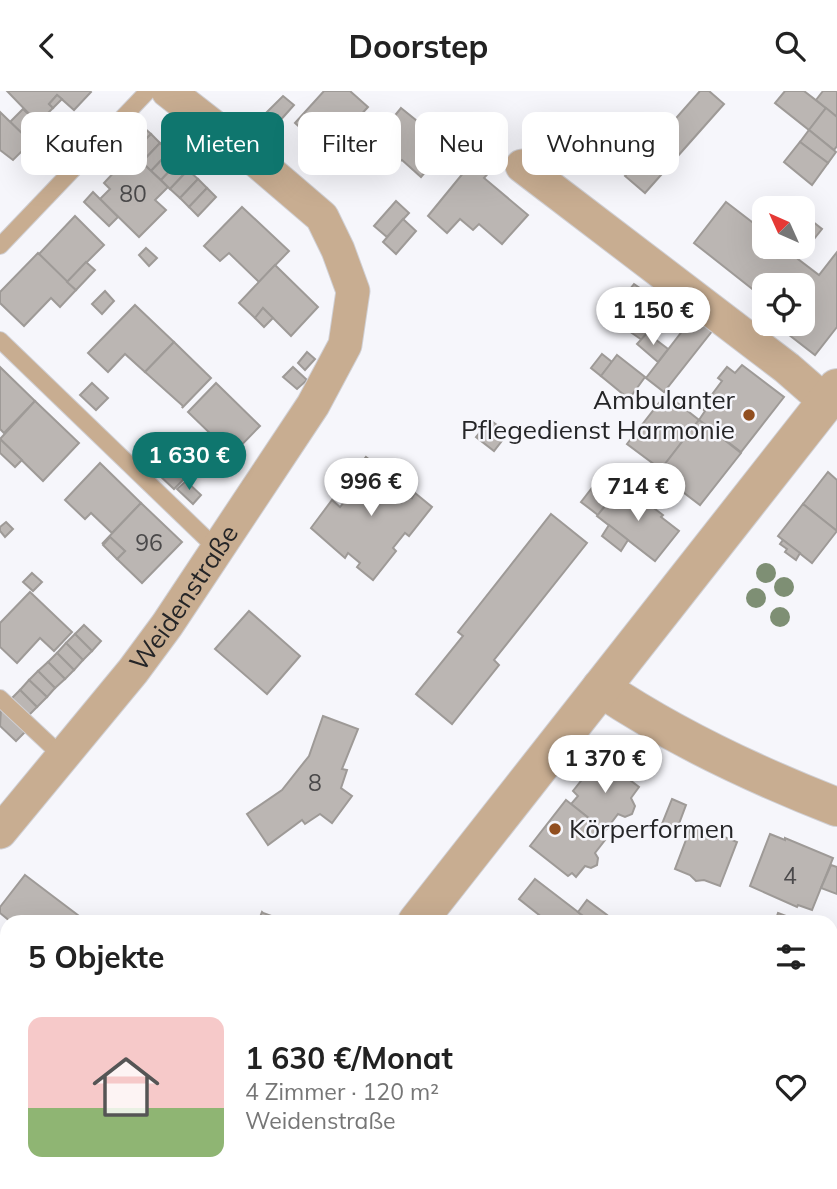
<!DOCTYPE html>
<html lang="de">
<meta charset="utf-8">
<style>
body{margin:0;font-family:Mulish,sans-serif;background:#f6f6f6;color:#222;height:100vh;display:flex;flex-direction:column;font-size:26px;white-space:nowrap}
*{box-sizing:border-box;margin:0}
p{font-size:23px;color:#767676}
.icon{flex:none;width:38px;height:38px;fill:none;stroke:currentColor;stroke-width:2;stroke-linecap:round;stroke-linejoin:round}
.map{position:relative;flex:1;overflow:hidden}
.panel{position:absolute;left:0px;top:824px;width:838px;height:275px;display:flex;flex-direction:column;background:#fff;border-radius:21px 21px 0 0;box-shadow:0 7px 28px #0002}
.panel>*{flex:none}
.hud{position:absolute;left:21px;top:21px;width:796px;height:63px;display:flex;gap:14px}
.needle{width:46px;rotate:315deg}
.fabs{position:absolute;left:752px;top:105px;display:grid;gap:14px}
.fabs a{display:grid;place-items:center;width:63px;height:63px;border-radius:14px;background:#fff;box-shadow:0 7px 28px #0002;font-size:35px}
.price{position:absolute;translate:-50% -60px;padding:0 16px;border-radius:24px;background:#fff;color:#222;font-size:23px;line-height:46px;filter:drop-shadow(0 2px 4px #0008)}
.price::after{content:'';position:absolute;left:50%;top:42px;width:21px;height:16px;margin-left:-10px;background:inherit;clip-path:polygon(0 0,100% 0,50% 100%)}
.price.active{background:#0f766e;color:#fff}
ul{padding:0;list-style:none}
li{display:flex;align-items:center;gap:21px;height:175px;padding:0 28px}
li span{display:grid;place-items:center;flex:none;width:196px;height:140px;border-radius:14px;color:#555}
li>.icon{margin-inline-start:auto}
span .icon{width:84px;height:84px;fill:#fffc;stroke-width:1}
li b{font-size:30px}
h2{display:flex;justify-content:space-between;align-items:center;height:84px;padding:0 28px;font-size:30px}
.chip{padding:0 24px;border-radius:14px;background:#fff;box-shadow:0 7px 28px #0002;font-size:24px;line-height:63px}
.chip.active{background:#0f766e;color:#fff}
header{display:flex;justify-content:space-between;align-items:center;height:91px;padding:0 28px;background:#fff;font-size:32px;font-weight:700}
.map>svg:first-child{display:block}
</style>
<header><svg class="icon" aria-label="back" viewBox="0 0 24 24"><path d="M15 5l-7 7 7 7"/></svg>Doorstep<svg class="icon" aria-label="search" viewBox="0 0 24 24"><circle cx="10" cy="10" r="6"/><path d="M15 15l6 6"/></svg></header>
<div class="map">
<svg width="837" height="1098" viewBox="0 0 837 1098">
<rect width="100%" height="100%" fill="#f6f6fb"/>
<g fill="#bbb6b3" stroke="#9e9a97" stroke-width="2">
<polygon points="7,0 90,0 91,1 74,19 57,4 49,13 53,17 38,32"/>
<polygon points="324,0 350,0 368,16 327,61 295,32"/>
<polygon points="700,0 709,0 724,13 645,102 625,85"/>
<polygon points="785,0 804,0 826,17 809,39 775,12"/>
<polygon points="823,0 837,0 837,26 816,9"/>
<polygon points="57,4 62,8 53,17 49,13"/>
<polygon points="283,5 294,14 277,33 265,23"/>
<polygon points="401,17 448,55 421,86 402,69 399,71 395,67 383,82 363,64"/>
<polygon points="826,17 837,26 837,55 834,59 809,39"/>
<polygon points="23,18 44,38 31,51 10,31"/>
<polygon points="0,21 31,51 13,69 0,59"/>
<polygon points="141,34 151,43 132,62 124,53"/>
<polygon points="809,39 836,61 828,72 800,51"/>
<polygon points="151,43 160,52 142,71 132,62"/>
<polygon points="800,51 828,72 812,94 784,71"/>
<polygon points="160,52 169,61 151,80 142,71"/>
<polygon points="482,59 497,72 484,87 528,124 502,153 479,133 473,139 460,128 447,142 428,125"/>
<polygon points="169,61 179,70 161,89 151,80"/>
<polygon points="132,62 168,96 155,109 166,119 139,146 100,108 110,98 104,92"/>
<polygon points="179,70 188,79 170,98 161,89"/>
<polygon points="188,79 198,88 180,107 170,98"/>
<polygon points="198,88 207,97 189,116 180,107"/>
<polygon points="207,97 216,106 198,125 189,116"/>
<polygon points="93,101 118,126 109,135 84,111"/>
<polygon points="396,110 409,122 387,146 374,135"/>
<polygon points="726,111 765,141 765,156 803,156 803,123 822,138 798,168 819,184 837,161 837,236 815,264 775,233 803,233 803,194 765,194 765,208 694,152"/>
<polygon points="242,116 289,160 259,191 229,162 220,170 204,155"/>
<polygon points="75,125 104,154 67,191 39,163"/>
<polygon points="403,128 416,140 396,163 383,151"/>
<polygon points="146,157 157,167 149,175 139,164"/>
<polygon points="38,162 76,199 60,216 51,207 24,235 0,212 0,201"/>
<polygon points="86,171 95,179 76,199 67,191"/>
<polygon points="275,174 318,216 291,245 263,217 255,227 239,212"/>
<polygon points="634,193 656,208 655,210 666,219 642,249 629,240 610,223"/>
<polygon points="105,200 114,210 102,223 92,213"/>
<polygon points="135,214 174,251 145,281 125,263 108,281 88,262"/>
<polygon points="263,217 273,227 264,236 255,227"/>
<polygon points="694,225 713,239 664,301 646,287"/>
<polygon points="647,242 668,258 658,271 637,253"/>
<polygon points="174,251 211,287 182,317 183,315 145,281"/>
<polygon points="307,261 315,268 305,279 298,272"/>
<polygon points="602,263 612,271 601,285 591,277"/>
<polygon points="617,264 645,286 629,308 601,285"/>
<polygon points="742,274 784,306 741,361 699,329 705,320 697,314 706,303 710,306 722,290 718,287 727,276 735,282"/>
<polygon points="0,276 35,310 4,342 0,338"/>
<polygon points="293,276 307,289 297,298 283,286"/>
<polygon points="92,292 108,307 96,319 80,304"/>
<polygon points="216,292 260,335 223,373 207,357 216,348 188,321"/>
<polygon points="666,303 699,329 658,382 659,377 627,353"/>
<polygon points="35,310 79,352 43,390 0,348"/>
<polygon points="490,329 508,342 494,360 476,346"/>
<polygon points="699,329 741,362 700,414 658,382"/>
<polygon points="0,348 22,369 15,376 0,362"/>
<polygon points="155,356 186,386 174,398 143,369"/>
<polygon points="366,366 403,393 399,397 412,407 415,402 432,416 409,445 405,442 393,457 396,460 373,489 357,476 360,472 348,462 345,467 311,437 332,409 340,416 352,401 344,394"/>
<polygon points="100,372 141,412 112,442 91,422 85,428 65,409"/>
<polygon points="828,381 837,389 837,440 803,413"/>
<polygon points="602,384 619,397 598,424 581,411"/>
<polygon points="186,390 201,404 193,413 177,398"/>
<polygon points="621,395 649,417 651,415 663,424 661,426 679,440 655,470 597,425"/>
<polygon points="141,412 182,451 142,492 117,468 125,460 110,446 102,453"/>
<polygon points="803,413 837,440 812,472 778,445"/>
<polygon points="551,423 587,452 494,569 499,574 452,633 416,603 463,545 458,541"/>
<polygon points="6,431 13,438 5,446 0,440 0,436"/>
<polygon points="609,434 628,449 621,460 602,445"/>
<polygon points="110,446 125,460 117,468 103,454"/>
<polygon points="783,449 800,462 796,469 785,461 787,458 780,453"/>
<polygon points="32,482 42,491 33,500 23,491"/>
<polygon points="30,501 72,541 54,560 40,547 17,572 0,556 0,532"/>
<polygon points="249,520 300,565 267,603 215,558"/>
<polygon points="84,534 101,550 92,560 75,543"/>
<polygon points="75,543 92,560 83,569 66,552"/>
<polygon points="66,552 83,569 74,579 57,562"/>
<polygon points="57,562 74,579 65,588 48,571"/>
<polygon points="48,571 65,588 55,597 38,580"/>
<polygon points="38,580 55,597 47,606 29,589"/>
<polygon points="29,589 47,606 37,616 20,599"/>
<polygon points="20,599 37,616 28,625 11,608"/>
<polygon points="1,617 25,641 16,650 0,635"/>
<polygon points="323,625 358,638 342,678 347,679 341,697 352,705 332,732 320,723 305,733 302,729 268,754 247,723 282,699 309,665"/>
<polygon points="605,670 639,696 631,707 635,715 632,723 625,726 618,723 605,740 571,713 578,705 573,700 593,675 598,679"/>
<polygon points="672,708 686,714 677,738 662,733"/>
<polygon points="566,709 605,740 601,745 605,749 595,762 598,767 597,774 591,777 585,775 576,786 572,782 568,785 530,755"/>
<polygon points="692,733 708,739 710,745 715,742 717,747 722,745 737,751 720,795 704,789 696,790 690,784 675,778"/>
<polygon points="770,743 785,749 785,747 833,767 812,819 798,814 797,816 750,795"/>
<polygon points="831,774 837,776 837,803 821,797"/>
<polygon points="25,784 50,803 87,831 11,831 0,822 0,816"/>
<polygon points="535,788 578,821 588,829 587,831 548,831 519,808"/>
<polygon points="587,809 607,824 601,831 591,831 578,821"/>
<polygon points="262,821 263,822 288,831 258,831"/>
<polygon points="778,822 799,830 798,831 775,831"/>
<polygon points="1,962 7,966 7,974 2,981 7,985 7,1034 4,1038 0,1035"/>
<polygon points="90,1092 134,1092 130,1098 98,1098"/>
<polygon points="329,1092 423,1092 430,1098 337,1098"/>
<polygon points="737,1092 778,1092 774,1098 745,1098"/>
</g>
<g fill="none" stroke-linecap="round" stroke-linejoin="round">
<g stroke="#d0d0d5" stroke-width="18">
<g id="service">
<polyline points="0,155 148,0"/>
<polyline points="0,249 218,459"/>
<polyline points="0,607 63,666"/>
</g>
</g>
<g stroke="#d0d0d5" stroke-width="35">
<g id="minor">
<polyline points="522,75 787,277 826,311"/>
<path id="s1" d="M0,741L133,580L167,534L313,314L345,254L353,200L338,159L322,126L245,60L168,0"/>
<polyline points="0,883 7,888"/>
<polyline points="831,1048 837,1050"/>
<polyline points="683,1098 688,1092"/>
</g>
</g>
<g stroke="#d0d0d5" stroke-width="40">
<g id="tertiary">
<path d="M601,597C674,646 755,684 837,716"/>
<polyline points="417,831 837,297"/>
<polyline points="208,1098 213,1092"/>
</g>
</g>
<use href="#service" stroke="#c8ad91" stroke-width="16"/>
<use href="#minor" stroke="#c8ad91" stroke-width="33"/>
<use href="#tertiary" stroke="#c8ad91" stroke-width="38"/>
</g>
<g fill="#7e8f74">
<circle cx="766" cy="482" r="10"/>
<circle cx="784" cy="496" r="10"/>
<circle cx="756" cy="507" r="10"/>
<circle cx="780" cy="526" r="10"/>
</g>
<g fill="#914e1f" stroke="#f6f6fb" stroke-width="2.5">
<circle cx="749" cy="324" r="7"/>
<circle cx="555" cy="738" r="7"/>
</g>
<g text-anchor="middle" stroke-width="5" stroke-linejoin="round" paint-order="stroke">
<g font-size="23" fill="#4a494a">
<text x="133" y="111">80</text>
<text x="149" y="460">96</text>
<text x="315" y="700">8</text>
<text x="790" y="793">4</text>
</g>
<g font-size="26" fill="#252527" stroke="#f6f6fb" text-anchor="end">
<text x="735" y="318">Ambulanter<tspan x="735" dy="30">Pflegedienst Harmonie</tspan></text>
<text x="569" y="747" text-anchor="start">Körperformen</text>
</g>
<g font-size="26" fill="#252527" stroke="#f6f6fb">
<text dy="9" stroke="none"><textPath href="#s1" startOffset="298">Weidenstraße</textPath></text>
</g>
</g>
</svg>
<div class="fabs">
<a><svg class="needle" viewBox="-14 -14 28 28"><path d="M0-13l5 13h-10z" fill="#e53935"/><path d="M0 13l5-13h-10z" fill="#767676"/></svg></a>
<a><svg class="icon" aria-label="locate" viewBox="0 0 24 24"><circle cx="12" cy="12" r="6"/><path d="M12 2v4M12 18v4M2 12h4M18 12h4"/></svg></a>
</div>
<b class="price" style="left:653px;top:256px">1 150 €</b>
<b class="price active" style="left:189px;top:401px">1 630 €</b>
<b class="price" style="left:371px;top:427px">996 €</b>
<b class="price" style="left:638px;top:432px">714 €</b>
<b class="price" style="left:605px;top:704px">1 370 €</b>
<div class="hud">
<a class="chip">Kaufen</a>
<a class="chip active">Mieten</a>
<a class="chip">Filter</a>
<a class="chip">Neu</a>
<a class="chip">Wohnung</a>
</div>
<section class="panel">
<h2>5 Objekte<svg class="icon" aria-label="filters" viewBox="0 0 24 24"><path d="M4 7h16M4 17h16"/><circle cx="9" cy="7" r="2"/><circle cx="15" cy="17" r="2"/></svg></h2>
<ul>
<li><span style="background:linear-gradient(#f6c9c9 65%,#8fb573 0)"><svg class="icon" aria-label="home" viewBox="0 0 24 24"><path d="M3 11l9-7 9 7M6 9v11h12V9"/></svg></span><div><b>1 630 €/Monat</b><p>4 Zimmer · 120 m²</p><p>Weidenstraße</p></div><svg class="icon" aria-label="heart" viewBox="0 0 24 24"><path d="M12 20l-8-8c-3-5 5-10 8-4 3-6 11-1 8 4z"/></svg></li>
</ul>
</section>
</div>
